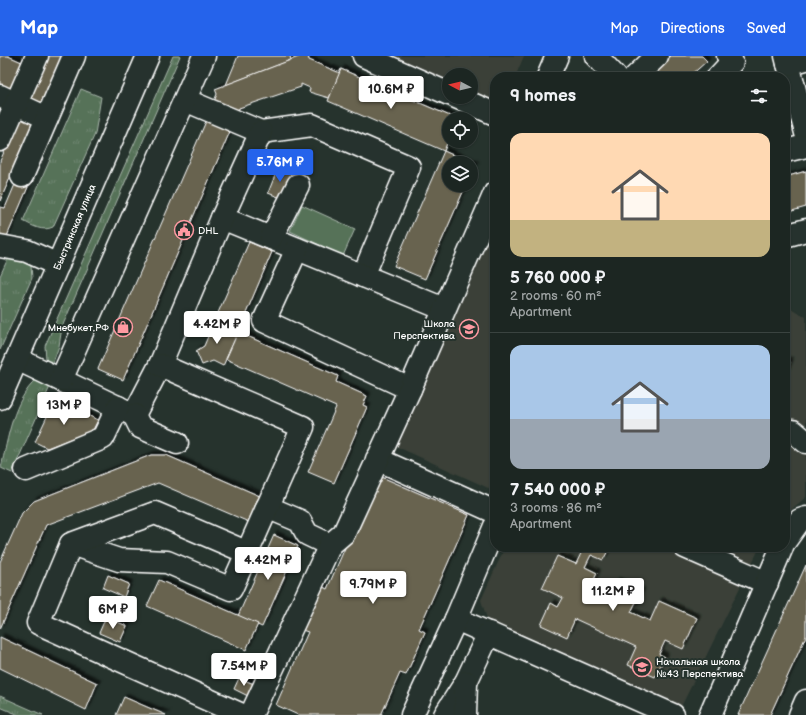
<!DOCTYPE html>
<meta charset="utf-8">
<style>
body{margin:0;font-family:"Balsamiq Sans",sans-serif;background:#29322f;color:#f1f3f6;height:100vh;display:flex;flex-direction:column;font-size:15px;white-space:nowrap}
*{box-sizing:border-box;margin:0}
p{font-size:13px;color:#a0a5a5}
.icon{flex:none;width:22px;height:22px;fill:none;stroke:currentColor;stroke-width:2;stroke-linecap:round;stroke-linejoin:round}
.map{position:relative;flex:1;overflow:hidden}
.side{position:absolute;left:490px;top:16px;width:300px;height:480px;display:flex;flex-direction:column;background:#1c2622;border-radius:16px;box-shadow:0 1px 3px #0004,0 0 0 1px #3a4340}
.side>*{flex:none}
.needle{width:26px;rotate:277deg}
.fabs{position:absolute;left:442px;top:12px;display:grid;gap:8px}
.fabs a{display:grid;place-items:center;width:36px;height:36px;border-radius:50%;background:#1c2622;box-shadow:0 1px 3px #0004,0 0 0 1px #3a4340;font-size:20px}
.price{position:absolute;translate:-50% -34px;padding:0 9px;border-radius:4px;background:#fff;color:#222;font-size:13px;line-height:26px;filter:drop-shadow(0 1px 2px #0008)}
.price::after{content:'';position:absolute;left:50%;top:24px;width:12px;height:9px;margin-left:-6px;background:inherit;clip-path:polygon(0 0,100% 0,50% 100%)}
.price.active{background:#2563eb;color:#fff}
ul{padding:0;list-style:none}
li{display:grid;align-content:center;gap:8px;height:212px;padding:0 20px}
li+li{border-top:1px solid #3a4340}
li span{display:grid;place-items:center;height:124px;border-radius:12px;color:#555}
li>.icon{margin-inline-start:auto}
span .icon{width:72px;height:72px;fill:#fffc;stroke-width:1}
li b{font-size:17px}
h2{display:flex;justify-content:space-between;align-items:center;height:48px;padding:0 20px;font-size:17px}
header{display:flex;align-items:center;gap:24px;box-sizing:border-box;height:56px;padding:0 20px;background:#2563eb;color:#fff}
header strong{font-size:19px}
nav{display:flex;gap:22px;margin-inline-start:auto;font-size:14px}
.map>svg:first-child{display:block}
</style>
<header>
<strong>Map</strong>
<nav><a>Map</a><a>Directions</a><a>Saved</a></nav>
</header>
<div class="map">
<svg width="806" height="659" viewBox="0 0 806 659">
<defs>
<pattern id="grass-tufts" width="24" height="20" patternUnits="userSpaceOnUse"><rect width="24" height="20" fill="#567259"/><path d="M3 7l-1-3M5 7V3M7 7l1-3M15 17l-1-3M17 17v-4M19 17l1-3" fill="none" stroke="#6f8772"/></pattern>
<filter id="shadow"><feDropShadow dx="3.5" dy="-3.5" stdDeviation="1" flood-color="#0009"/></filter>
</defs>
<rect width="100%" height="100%" fill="#26332d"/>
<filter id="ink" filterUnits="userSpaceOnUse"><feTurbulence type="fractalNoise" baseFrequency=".025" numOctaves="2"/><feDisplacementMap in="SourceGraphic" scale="8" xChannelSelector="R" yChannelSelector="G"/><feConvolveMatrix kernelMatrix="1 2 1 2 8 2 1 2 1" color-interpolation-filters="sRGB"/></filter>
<g filter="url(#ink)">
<g fill="#3a4138">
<polygon points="389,0 524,0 515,21 495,21 495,46 471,35 471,19 449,19 449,26"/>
<polygon points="495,158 495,435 393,389"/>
<polygon points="785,249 806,261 806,441 785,459"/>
<polygon points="505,491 760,491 679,655 488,566 481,544"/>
</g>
<g fill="url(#grass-tufts)" stroke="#aab8ac">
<polygon points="173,0 180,0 62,271 59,290 52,309 46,303 45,290"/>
<path d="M81,33L101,41L95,78L53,171C42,176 33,170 23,165Z"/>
<polygon points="10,198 25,204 31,210 32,222 0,294 0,220"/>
<path d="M37,323L52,326L12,417L1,412C8,382 13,344 37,323Z"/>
<polygon points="0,640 43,659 19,659 0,651"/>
</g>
<polygon fill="#567259" stroke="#aab8ac" points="302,149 355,173 343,200 290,175"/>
<g fill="#686350" stroke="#fff" filter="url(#shadow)">
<polygon points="0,0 8,0 24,7 12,35 0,30"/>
<polygon points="47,0 63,0 41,50 28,44"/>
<polygon points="238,0 290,0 291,4 226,29"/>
<polygon points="301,0 308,0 309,4 340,17 329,42 309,36 310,32 301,28 301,31 239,52 231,73 207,63 217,38 215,33"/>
<polygon points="670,0 702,0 707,5 689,21 661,21 655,14"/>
<polygon points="341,13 457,63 449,63 449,82 444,95 328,45"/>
<polygon points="20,60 34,67 0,145 0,105"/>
<polygon points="207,63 231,73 123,324 98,313"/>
<polygon points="444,95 475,109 471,118 471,107 449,107 449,129 466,129 425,223 394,210"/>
<polygon points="278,112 291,117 281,142 268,137"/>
<polygon points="806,115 806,151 785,157 785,121"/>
<polygon points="16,126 28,131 5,185 0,183 0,151 5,152"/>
<polygon points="249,186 272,196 238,276 214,266"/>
<polygon points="214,266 238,276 223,310 213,305 202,309 196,295 204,290"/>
<polygon points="238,276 338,320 336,326 367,340 363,349 367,351 334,427 308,416 336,351 226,303"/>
<polygon points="785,304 790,306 785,318"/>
<polygon points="62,347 98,364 93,374 47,392 35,386 51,352"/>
<polygon points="151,399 166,399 262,441 251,467 158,427 46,469 0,573 0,506 22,457 34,445"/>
<polygon points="377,419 469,459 419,573 425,576 406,619 400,617 381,659 298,659 276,649 308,576 302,574 321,530 327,533"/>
<polygon points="274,479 298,490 262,571 238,560"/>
<polygon points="578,491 610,491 603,504 591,499 585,511 597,517 589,535 607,543 616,525 641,536 631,556 650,565 659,545 697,562 683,593 665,585 659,598 665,601 655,621 628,609 636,591 575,563 567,581 541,569 551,547 558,551 563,542 542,532 557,500 576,508 583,493"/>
<polygon points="806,509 806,580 770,659 738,659"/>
<polygon points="108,519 129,528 124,541 103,532"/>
<polygon points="159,524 258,568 246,594 147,550"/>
<polygon points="106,561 127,570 120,586 99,577"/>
<polygon points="0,581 97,627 86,654 0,612"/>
<polygon points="239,622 254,628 248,640 234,633"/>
<polygon points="124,641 147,651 166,659 116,659"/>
</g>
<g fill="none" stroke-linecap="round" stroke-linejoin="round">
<g stroke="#fff" stroke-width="25">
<g id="minor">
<polyline points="364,0 449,38"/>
<polyline points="596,0 616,21"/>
<polyline points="786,0 806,77"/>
<polyline points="788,8 806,3"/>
<polyline points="548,21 557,0"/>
<polyline points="635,21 657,0"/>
<polyline points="718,21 732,6 728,0"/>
<polyline points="0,40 47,62"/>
<polyline points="456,41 495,58"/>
<polyline points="185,44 261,76 312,69 409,111 363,220"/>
<polyline points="0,84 37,0"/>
<polyline points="785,95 806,90"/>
<polyline points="22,120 74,0"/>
<polyline points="222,162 444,253"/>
<polyline points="785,180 806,174"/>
<polyline points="271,182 298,129"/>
<polyline points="0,190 27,195 58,209"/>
<polyline points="297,193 264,265 410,333"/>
<polyline points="17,303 134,359 160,309 222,162 261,76"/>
<polyline points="61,324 204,0"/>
<polyline points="134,359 140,371 177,387"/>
<polyline points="793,375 806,386"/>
<polyline points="377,403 495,456"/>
<polyline points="26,414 103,382 118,351"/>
<polyline points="267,451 300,465 307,478 330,489"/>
<polyline points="785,485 800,464 806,462"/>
<polyline points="71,488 119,504 167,506 231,533 303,371 160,309"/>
<polyline points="685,491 767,527"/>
<polyline points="456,563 673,659"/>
<polyline points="242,659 38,567 71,488 155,457 246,496"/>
<polyline points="251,659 330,489 344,477 410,333 495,137"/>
<polyline points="412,659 456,563 495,470"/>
<polyline points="445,659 466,626 489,577"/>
<polyline points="465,659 466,626"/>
<polyline points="710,659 782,491"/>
<polyline points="800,659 806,645"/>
</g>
</g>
<g stroke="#fff" stroke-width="25">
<polyline id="major" points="0,342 148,0"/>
</g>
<use href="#minor" stroke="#26332d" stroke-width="22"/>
<use href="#major" stroke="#26332d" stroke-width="22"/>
</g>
</g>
<defs>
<g id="civic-ring" transform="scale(1)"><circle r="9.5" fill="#26332d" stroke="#ff9aa2" stroke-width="1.5"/><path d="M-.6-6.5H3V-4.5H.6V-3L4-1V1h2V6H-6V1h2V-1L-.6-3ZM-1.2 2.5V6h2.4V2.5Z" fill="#ff9aa2"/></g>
<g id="shop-ring" transform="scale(1)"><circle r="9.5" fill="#26332d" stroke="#ff9aa2" stroke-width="1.5"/><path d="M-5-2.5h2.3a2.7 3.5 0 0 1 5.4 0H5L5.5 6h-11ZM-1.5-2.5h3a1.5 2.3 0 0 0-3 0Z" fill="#ff9aa2"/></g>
<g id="school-ring" transform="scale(1)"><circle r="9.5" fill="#26332d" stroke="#ff9aa2" stroke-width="1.5"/><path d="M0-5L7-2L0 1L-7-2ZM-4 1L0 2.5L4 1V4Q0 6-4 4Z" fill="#ff9aa2"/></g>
</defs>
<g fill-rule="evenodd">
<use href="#civic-ring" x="184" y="174"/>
<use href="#shop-ring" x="123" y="271"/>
<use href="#school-ring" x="469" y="273"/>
<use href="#school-ring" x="642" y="611"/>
</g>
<g text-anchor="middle" stroke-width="4" stroke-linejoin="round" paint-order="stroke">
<g font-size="10" fill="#fff" stroke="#26332d">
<text transform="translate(74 171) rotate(-67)" y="4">Быстринская улица</text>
</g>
<g font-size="10" fill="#fff" stroke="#26332d" text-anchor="start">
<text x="198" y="178">DHL</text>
<text x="455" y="271" text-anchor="end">Школа<tspan x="455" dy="12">Перспектива</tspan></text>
<text x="109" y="275" text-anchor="end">Мнебукет.РФ</text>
<text x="656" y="609">Начальная школа<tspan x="656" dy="12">№43 Перспектива</tspan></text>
</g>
</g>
</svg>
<div class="fabs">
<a><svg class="needle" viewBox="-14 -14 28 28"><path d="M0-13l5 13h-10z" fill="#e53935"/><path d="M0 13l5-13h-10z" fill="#a0a5a5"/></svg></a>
<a><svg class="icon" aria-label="locate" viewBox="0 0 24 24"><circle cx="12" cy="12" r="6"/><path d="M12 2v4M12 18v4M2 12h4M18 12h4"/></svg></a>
<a><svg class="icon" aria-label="layers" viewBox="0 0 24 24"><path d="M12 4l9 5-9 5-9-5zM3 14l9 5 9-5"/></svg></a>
</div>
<b class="price" style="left:391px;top:54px">10.6M ₽</b>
<b class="price active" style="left:280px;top:127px">5.76M ₽</b>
<b class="price" style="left:217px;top:289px">4.42M ₽</b>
<b class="price" style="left:64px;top:370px">13M ₽</b>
<b class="price" style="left:268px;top:525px">4.42M ₽</b>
<b class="price" style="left:373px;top:549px">9.79M ₽</b>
<b class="price" style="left:613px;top:556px">11.2M ₽</b>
<b class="price" style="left:113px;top:574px">6M ₽</b>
<b class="price" style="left:244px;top:631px">7.54M ₽</b>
<section class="side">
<h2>9 homes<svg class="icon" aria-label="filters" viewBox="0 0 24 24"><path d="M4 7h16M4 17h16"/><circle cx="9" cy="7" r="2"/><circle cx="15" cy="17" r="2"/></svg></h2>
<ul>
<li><span style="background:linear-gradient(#ffd9b3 70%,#c2b280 0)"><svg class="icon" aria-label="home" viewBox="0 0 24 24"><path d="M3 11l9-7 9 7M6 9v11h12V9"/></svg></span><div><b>5 760 000 ₽</b><p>2 rooms · 60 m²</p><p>Apartment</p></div></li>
<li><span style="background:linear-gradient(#a9c7e8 60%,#9aa5b1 0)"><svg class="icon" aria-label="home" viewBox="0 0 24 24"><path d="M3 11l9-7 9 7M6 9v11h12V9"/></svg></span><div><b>7 540 000 ₽</b><p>3 rooms · 86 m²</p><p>Apartment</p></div></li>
</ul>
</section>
</div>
